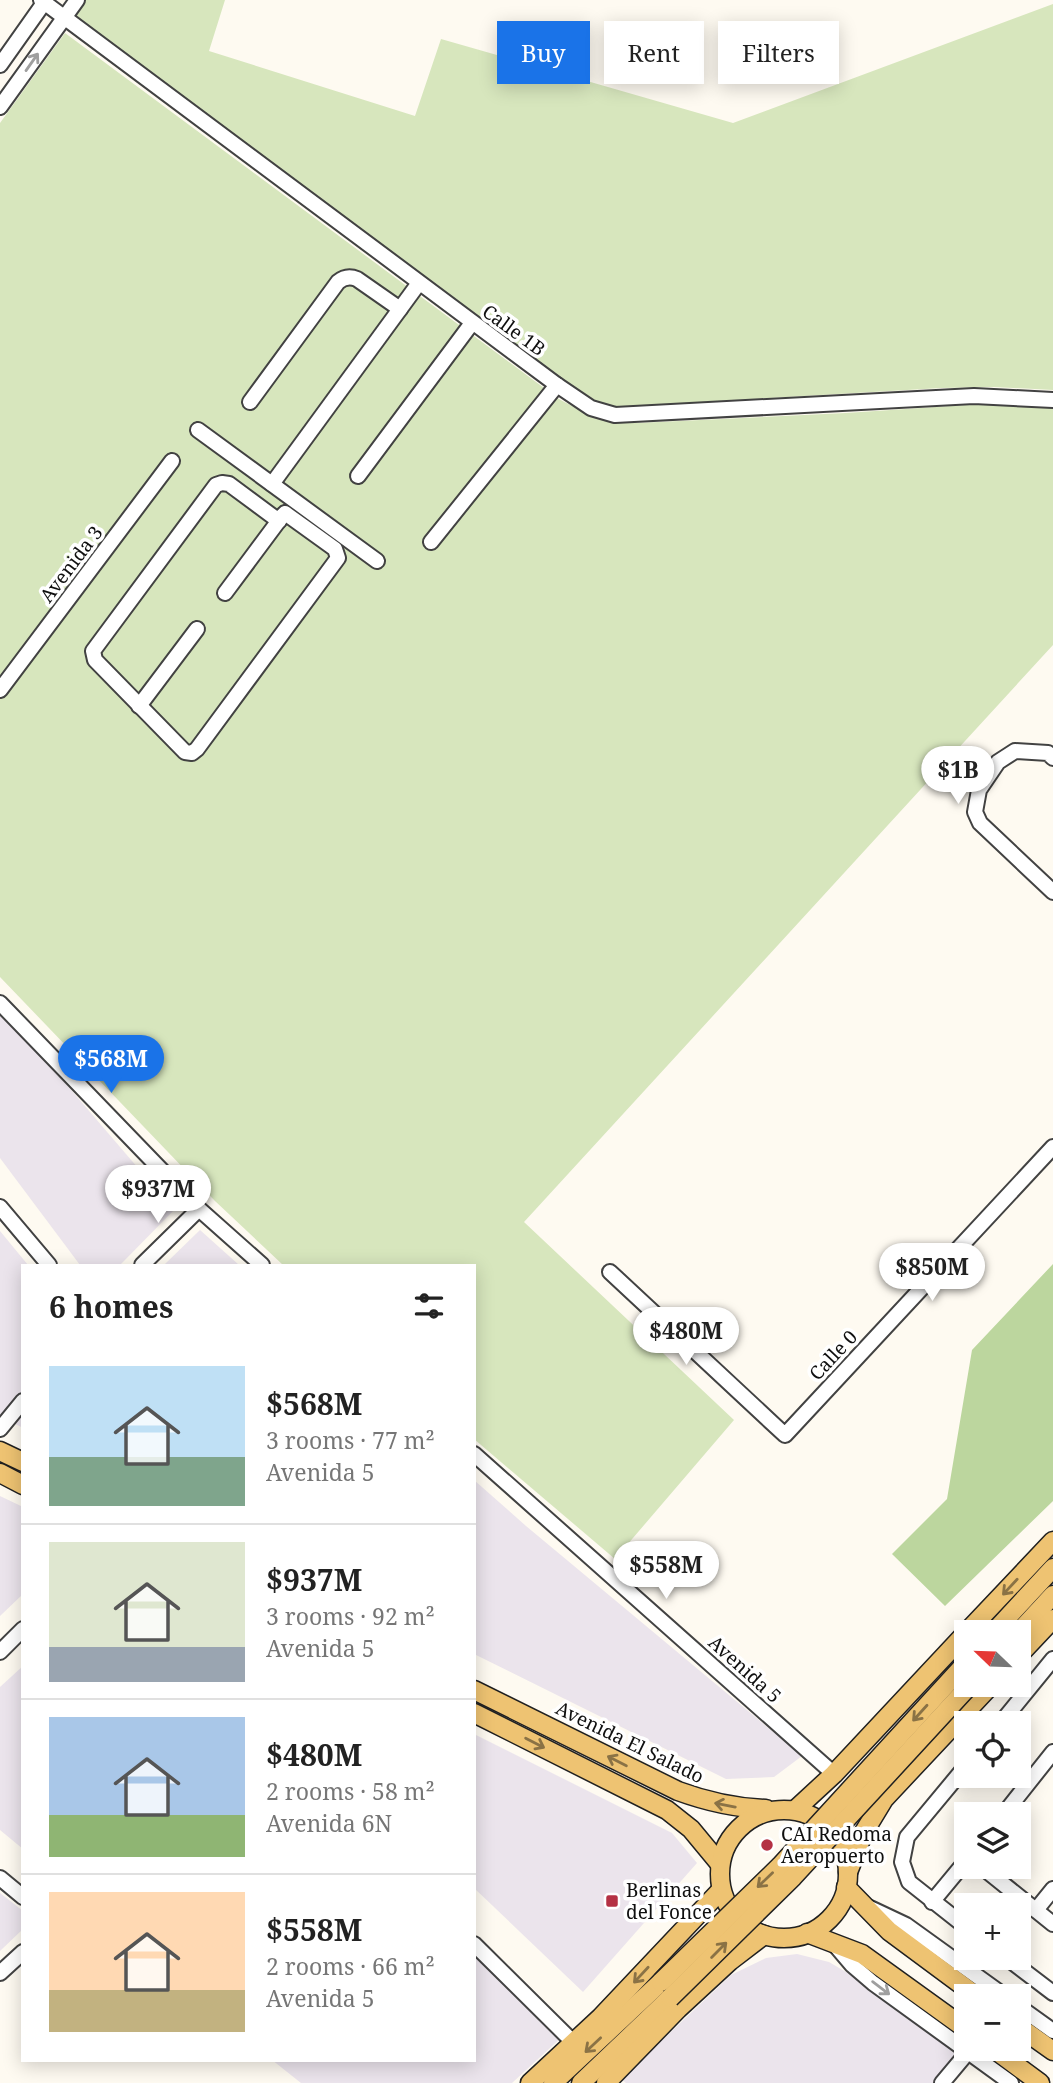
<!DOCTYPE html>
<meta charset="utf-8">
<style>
body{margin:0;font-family:"Noto Serif",serif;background:#f6f6f6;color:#222;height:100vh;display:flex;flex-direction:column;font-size:26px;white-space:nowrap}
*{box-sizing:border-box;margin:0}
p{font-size:23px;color:#767676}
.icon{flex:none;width:38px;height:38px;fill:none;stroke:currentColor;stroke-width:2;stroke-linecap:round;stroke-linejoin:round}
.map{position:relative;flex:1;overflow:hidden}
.side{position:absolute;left:21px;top:1264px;width:455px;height:798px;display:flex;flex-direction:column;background:#fff;border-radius:0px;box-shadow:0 4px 18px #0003}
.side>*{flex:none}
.top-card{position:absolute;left:497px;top:21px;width:450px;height:63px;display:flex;gap:14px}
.needle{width:46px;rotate:293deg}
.buttons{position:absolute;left:954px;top:1620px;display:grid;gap:14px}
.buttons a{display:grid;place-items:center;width:77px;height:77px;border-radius:0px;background:#fff;box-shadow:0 4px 18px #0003;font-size:35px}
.price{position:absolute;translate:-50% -60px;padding:0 16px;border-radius:24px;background:#fff;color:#222;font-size:23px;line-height:46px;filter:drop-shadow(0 2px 4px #0008)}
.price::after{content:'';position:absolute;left:50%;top:42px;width:21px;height:16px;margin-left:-10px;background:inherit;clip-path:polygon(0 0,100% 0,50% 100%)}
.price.selected{background:#1a73e8;color:#fff}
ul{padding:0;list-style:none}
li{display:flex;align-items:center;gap:21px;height:175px;padding:0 28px}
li+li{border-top:2px solid #e0e0e0}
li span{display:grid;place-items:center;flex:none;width:196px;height:140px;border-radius:0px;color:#555}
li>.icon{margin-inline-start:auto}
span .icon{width:84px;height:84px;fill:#fffc;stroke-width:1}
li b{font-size:30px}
h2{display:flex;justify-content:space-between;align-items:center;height:84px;padding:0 28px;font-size:30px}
.tag{padding:0 24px;border-radius:0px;background:#fff;box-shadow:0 4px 18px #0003;font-size:24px;line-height:63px}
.tag.selected{background:#1a73e8;color:#fff}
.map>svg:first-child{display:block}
</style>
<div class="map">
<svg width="1053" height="2083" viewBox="0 0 1053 2083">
<rect width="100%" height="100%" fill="#fefaf1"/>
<g fill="#ebe4ec">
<polygon points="0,1007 174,1210 120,1265 80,1265 0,1158"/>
<polygon points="200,1230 239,1265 164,1265"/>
<polygon points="0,1231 28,1265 23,1265 23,1428 0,1416"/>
<polygon points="474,1480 526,1526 802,1756 774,1777 726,1779 474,1654"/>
<polygon points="0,1496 23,1507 23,1594 0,1616"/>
<polygon points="23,1666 23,1849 0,1830 0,1687"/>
<polygon points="474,1734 672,1833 697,1863 583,1992 474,1888"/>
<polygon points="0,1893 23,1911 23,1929 0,1951"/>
<polygon points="474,1950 562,2037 512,2083 301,2083 272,2060 474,2060"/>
<polygon points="797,1954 829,1962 863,1982 958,2055 934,2083 626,2083 621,2079 731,1975 766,1958"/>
</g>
<g fill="#d7e6bd">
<polygon points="83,0 225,0 209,51 415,116 441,39 733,123 1053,4 1053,390 994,387 941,388 634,406 610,406 593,400 490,327 72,15"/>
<path d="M65,33L559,399C589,415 602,422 637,423L846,413L980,404L1053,408V645L524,1222L734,1420L615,1559L474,1439V1265H283L215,1201L0,977V123Z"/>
</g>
<polygon fill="#bcd69e" points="1053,1264 1053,1501 945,1606 892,1554 947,1499 972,1350"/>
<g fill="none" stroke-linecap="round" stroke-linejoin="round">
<g stroke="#424242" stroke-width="18">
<g id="minor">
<polyline points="41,0 557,385 591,408 615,415 974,396 1053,400"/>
<polyline points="0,65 46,0"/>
<polyline points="0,107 77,0"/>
<path d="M250,402L338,282C344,277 350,276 357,279L400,309"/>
<polyline points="198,430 377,561"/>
<polyline points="358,476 472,323"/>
<polyline points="272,484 419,283"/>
<polyline points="279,521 229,484 222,483 216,485 93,651 95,660 185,752 192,753 197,749 338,558 335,549 285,513"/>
<polyline points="431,542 557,385"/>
<polyline points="225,593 283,515"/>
<polyline points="0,690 172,461"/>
<polyline points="139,706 197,629"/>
<polyline points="1053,758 1048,753 1015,751 998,762 979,790 975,812 980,823 1053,892"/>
<polyline points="0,1003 199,1209 262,1265"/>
<polyline points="0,1207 49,1265"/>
<polyline points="142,1265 199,1209"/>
<polyline points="610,1272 785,1435 1053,1147"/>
<polyline points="0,1429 23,1401"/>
<polyline points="474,1454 834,1774"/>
<polyline points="0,1652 23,1629"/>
<polyline points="1000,1724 1053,1659"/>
<polyline points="966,1766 907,1837 902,1862 909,1882 966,1927"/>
<polyline points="1003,1815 1053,1752"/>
<polyline points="982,1867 1053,1924"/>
<polyline points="0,1878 23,1897"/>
<polyline points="932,1902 966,1861"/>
<polyline points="870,1908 906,1925 1006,1997"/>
<polyline points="1036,1910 1053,1889"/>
<polyline points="474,1944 574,2043"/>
<polyline points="835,1945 852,1965 873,1983 1011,2083"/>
<polyline points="1007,1958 1053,1993"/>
<polyline points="0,1973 23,1952"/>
<polyline points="1018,2006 1053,2031"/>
<polyline points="942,2083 968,2052"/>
</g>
</g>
<g stroke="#202020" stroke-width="21">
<g id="major">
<polyline points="0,1451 23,1462"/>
<polyline points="0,1473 23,1485"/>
<polyline points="966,1633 1053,1541"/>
<polyline points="993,1633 1053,1568"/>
<polyline points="1018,1633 1053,1595"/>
<polyline points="1018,1656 1053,1619"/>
<path d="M474,1690L678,1791C708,1802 735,1808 766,1809"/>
<polyline points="474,1713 667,1810 691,1829 720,1864"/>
<polyline points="795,1810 834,1774 966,1633"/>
<circle cx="784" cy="1874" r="64"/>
<polyline points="848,1872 864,1832 884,1799 991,1685"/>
<polyline points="846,1887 889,1931 978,1997"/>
<polyline points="807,1933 862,1954 966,2029"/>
<polyline points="1018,2026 1053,2051"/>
<polyline points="994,2049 1040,2083"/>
<polyline points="530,2083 601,2017 721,1890"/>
<polyline points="553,2083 661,1982"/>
<polyline points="581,2083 670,1998"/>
<polyline points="606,2083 678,2009 730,1961 764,1935"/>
</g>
</g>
<use href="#minor" stroke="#fff" stroke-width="14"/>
<use href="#major" stroke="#eec372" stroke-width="18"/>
<g stroke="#202020" stroke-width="21" stroke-linecap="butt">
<g id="major-bridge">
<polyline points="661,1982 780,1866 966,1663"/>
<polyline points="670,1998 793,1877 970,1685"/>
</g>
</g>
<use href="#major-bridge" stroke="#eec372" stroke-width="18"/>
</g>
<defs><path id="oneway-shaft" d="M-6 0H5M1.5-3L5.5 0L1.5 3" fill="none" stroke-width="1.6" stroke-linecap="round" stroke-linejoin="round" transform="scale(1.75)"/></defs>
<g stroke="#9f9f9f">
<use href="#oneway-shaft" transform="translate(32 62) rotate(-55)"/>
<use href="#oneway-shaft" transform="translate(881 1988) rotate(37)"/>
</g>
<g stroke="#8a7245">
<use href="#oneway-shaft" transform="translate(1010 1587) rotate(133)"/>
<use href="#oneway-shaft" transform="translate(920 1713) rotate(132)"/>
<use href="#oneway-shaft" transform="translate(535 1743) rotate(27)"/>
<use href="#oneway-shaft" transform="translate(617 1761) rotate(-153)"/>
<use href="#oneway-shaft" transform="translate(725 1805) rotate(-169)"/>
<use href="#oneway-shaft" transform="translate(765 1880) rotate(136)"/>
<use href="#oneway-shaft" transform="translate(719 1950) rotate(-45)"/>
<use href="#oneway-shaft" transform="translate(641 1975) rotate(133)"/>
<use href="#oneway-shaft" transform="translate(593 2045) rotate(137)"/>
</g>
<g fill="#b43144" stroke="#fff" stroke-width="2.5">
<circle cx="767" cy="1845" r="7"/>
<rect x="605" y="1894" width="14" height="14" rx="3.5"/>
</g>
<g text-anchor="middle" stroke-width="7" stroke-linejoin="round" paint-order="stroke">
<g font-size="19" fill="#0f0f0f" stroke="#fff">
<text transform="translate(514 330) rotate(36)" y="7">Calle 1B</text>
<text transform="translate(71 564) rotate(-53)" y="7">Avenida 3</text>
<text transform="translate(833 1355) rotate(-47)" y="7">Calle 0</text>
<text transform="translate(745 1669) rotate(42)" y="7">Avenida 5</text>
<text transform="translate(630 1742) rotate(26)" y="7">Avenida El Salado</text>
</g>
<g font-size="19" fill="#0f0f0f" stroke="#fff" text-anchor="start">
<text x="781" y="1841">CAI Redoma<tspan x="781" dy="22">Aeropuerto</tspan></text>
<text x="626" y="1897">Berlinas<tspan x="626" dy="22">del Fonce</tspan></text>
</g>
</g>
</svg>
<div class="buttons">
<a><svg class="needle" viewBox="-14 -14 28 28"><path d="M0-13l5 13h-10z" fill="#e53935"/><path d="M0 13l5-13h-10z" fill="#767676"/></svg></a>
<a><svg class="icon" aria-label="locate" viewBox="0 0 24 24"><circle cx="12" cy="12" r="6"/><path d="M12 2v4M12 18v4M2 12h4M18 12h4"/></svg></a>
<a><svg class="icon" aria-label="layers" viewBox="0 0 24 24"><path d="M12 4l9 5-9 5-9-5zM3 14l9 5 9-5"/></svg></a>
<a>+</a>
<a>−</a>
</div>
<b class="price" style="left:958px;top:806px">$1B</b>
<b class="price selected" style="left:111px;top:1095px">$568M</b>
<b class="price" style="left:158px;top:1225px">$937M</b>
<b class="price" style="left:932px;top:1303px">$850M</b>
<b class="price" style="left:686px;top:1367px">$480M</b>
<b class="price" style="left:666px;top:1601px">$558M</b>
<div class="top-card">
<a class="tag selected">Buy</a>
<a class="tag">Rent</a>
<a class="tag">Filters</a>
</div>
<section class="side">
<h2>6 homes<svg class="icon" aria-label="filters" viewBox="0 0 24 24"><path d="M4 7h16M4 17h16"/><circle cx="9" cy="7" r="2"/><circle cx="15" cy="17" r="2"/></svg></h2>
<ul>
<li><span style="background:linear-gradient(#bfe0f5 65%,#7fa58c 0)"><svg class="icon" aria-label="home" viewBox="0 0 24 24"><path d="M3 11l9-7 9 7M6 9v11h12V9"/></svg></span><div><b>$568M</b><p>3 rooms · 77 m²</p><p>Avenida 5</p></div></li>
<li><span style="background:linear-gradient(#dfe7d0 75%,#9aa5b1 0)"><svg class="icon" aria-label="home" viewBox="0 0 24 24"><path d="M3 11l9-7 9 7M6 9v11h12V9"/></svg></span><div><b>$937M</b><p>3 rooms · 92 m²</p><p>Avenida 5</p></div></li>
<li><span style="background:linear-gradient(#a9c7e8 70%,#8fb573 0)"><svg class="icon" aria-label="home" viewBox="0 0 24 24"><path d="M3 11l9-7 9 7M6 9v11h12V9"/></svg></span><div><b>$480M</b><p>2 rooms · 58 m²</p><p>Avenida 6N</p></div></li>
<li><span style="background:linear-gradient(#ffd9b3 70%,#c2b280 0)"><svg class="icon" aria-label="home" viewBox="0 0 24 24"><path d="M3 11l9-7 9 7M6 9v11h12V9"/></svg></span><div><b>$558M</b><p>2 rooms · 66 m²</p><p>Avenida 5</p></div></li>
</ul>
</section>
</div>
